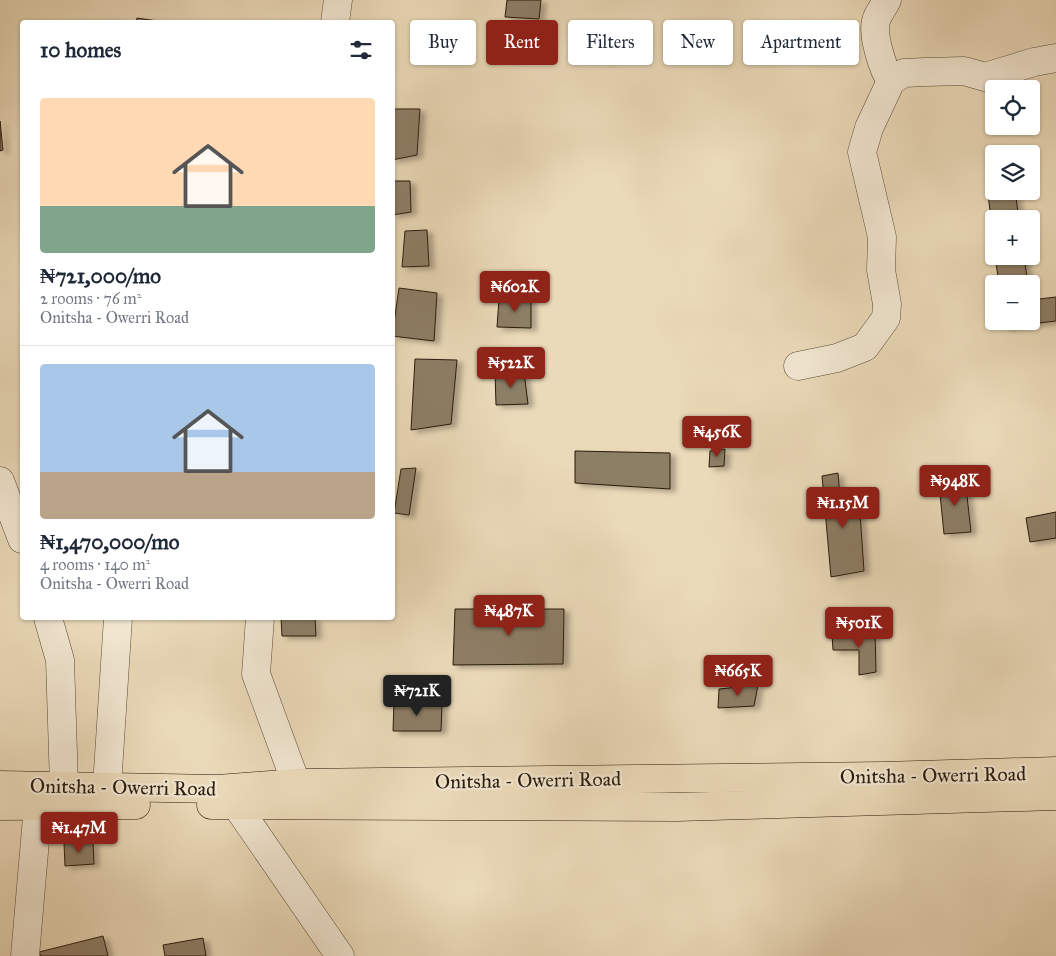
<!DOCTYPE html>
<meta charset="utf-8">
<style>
body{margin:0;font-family:"IM FELL Great Primer",serif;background:#f2f2f3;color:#1f2937;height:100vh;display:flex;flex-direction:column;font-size:19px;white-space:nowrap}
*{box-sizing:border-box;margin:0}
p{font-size:16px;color:#747a83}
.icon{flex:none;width:28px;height:28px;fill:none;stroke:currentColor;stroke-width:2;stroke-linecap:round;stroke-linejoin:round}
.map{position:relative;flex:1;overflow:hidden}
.panel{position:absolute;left:20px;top:20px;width:375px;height:600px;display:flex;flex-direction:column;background:#fff;border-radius:5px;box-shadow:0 1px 4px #0004}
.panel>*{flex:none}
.hud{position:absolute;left:410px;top:20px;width:475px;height:45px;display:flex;gap:10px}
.buttons{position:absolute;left:985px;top:80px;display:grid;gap:10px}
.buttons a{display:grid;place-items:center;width:55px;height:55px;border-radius:5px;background:#fff;box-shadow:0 1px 4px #0004;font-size:25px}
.price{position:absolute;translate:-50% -42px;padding:0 11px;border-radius:5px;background:#8f2418;color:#fff;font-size:16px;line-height:32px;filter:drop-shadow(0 1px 2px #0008)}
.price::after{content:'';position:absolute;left:50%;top:30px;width:15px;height:11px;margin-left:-8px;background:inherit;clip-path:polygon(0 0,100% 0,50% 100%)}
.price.current{background:#222;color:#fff}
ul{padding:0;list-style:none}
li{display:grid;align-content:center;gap:10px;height:265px;padding:0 20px}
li+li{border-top:1px solid #e0e1e3}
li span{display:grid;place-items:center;height:155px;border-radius:5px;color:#555}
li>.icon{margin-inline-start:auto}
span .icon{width:90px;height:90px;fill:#fffc;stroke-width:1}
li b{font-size:21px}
h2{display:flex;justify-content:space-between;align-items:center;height:60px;padding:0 20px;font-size:21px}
.pill{padding:0 18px;border-radius:5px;background:#fff;box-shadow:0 1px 4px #0004;font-size:18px;line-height:45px}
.pill.current{background:#8f2418;color:#fff}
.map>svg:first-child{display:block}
</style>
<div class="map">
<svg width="1056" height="956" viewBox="0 0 1056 956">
<defs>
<filter id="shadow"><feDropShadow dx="5.5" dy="3" stdDeviation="2.5" flood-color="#0004"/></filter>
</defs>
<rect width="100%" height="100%" fill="#ebdab9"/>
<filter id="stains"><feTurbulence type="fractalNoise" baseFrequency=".004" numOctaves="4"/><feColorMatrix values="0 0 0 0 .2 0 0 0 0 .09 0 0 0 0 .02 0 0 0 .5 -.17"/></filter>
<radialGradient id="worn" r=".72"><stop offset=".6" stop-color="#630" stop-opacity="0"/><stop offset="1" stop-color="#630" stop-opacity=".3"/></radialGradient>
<g fill="#8d7e66" stroke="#281b0d" filter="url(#shadow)">
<polygon points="507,0 541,0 539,19 505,17"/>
<polygon points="137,18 164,22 136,22"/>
<polygon points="392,109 420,109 417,155 392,160"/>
<polygon points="0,121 3,150 0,151"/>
<polygon points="994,177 994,191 1015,191 1019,219 994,219 994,243 986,178"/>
<polygon points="392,181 410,181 411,212 392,215"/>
<polygon points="427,230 429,266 402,267 405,231"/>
<polygon points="995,256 1024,256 1028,284 999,284"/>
<polygon points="399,288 437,293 434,341 392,336"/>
<polygon points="531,297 531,328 497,327 499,299"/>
<polygon points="1056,297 1056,321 1004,327 1003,321 1031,321 1031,300"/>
<polygon points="415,359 457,360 451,424 411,430"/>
<polygon points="495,372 524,372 528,404 496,405"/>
<polygon points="725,449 724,466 709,467 710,451"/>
<polygon points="575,451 670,453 670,489 575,483"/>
<polygon points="416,468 409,515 394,513 401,469"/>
<polygon points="838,473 840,497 859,498 864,571 831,577 822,476"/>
<polygon points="965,478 971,532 944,534 939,484"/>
<polygon points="1056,512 1056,538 1030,542 1026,518"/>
<polygon points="455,609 564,609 563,664 453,665"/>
<polygon points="281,618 315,618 316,636 282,636"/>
<polygon points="875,632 876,672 859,675 859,650 833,650 832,635"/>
<polygon points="758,685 754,706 718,708 719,689"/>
<polygon points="394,702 442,704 441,731 393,731"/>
<polygon points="93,842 94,864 65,866 64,843"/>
<polygon points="103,936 108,956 41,956 39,952"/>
<polygon points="203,938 206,956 165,956 163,945"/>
</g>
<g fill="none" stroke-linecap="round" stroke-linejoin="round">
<g stroke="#594b38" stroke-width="29">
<g id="minor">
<path d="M887,0C884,7 878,13 876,21C872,35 883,70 891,81"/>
<polyline points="335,22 338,0"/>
<polyline points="798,366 837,358 865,347 886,318 887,304 881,270 882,237 862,152 869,128 891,81 904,73 925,72 964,71 985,77 1034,62 1056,58"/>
<polyline points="0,481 22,539"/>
<polyline points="48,618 60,660 64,785"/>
<polyline points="260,618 256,674 296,783"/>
<polyline points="107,786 118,618"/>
<polyline points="236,805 340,956"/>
<polyline points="25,956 38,806"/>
</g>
</g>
<g stroke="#281b0d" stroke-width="29">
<g id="highway">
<polyline points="0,785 218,789 296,783 883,776 1056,771"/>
<polyline points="211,805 677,807 1056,796"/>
<polyline points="0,806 136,805"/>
</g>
</g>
<use href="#minor" stroke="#f2e7d2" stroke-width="28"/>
<use href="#highway" stroke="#ebdab9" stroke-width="28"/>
</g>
<g text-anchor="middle" stroke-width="4.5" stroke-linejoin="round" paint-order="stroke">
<g font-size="20" fill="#281b0d" stroke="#f2e7d2">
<text transform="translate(933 775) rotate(-1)" y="7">Onitsha - Owerri Road</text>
<text transform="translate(528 780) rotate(-1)" y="7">Onitsha - Owerri Road</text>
<text transform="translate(123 787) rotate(1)" y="7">Onitsha - Owerri Road</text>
</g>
</g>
<rect width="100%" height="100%" filter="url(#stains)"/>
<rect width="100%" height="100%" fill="url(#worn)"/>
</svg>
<div class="buttons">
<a><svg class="icon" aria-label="locate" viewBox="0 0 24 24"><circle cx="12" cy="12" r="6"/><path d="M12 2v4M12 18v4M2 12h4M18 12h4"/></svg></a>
<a><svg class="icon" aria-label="layers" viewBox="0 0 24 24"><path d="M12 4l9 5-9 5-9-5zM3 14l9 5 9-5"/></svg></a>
<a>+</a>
<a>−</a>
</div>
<b class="price" style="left:515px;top:313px">₦602K</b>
<b class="price" style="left:511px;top:389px">₦522K</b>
<b class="price" style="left:717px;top:458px">₦456K</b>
<b class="price" style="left:955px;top:507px">₦948K</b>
<b class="price" style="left:843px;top:529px">₦1.15M</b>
<b class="price" style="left:509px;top:637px">₦487K</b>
<b class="price" style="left:859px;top:649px">₦501K</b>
<b class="price" style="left:738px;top:697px">₦665K</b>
<b class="price current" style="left:417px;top:717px">₦721K</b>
<b class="price" style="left:79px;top:854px">₦1.47M</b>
<div class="hud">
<a class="pill">Buy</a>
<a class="pill current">Rent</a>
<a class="pill">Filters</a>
<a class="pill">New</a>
<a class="pill">Apartment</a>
</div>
<section class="panel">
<h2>10 homes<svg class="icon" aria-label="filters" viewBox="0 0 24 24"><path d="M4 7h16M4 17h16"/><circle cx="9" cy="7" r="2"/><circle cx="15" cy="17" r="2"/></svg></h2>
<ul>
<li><span style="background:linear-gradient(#ffd9b3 70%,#7fa58c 0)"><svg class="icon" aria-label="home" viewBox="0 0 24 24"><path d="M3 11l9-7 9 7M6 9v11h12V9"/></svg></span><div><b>₦721,000/mo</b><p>2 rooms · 76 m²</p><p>Onitsha - Owerri Road</p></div></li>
<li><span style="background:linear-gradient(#a9c7e8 70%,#b9a48a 0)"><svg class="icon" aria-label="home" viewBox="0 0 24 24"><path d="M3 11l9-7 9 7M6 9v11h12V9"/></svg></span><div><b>₦1,470,000/mo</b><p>4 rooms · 140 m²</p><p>Onitsha - Owerri Road</p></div></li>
</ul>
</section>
</div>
